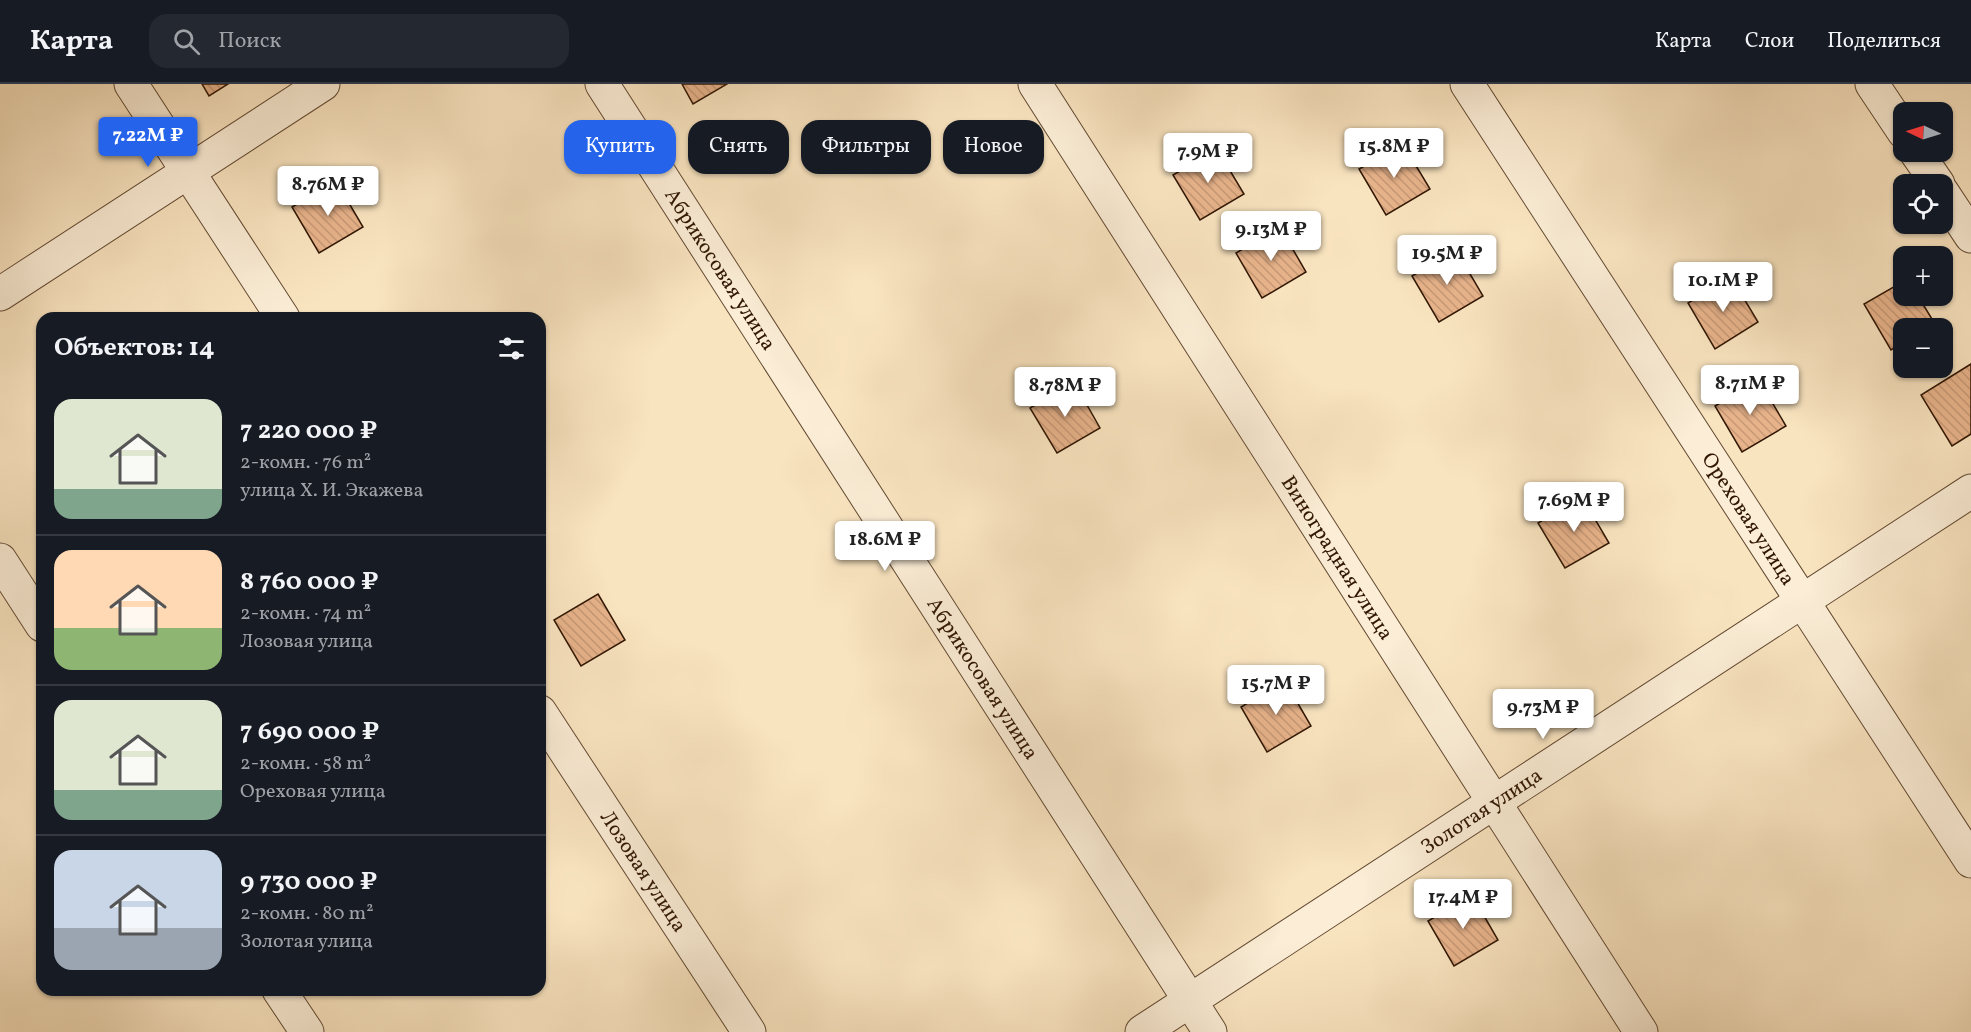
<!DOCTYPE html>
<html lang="ru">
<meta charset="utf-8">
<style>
body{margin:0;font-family:Vollkorn,serif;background:#242831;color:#f1f3f6;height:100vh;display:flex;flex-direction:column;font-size:22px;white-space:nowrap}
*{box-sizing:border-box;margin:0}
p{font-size:20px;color:#9ea1a6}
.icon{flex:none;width:33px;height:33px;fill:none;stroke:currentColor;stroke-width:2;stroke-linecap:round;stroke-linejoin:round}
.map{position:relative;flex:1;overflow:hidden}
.side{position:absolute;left:36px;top:228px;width:510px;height:684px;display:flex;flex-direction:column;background:#171b24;border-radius:18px;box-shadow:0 2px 4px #0004}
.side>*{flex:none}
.banner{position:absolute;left:564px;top:36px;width:570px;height:54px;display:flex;gap:12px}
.needle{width:39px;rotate:274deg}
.buttons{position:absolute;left:1893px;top:18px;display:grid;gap:12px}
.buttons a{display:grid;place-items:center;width:60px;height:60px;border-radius:12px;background:#171b24;box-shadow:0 2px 4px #0004;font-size:30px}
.price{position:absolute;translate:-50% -51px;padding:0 14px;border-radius:6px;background:#fff;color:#222;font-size:20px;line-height:39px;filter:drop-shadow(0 2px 3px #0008)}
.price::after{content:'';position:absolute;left:50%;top:36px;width:18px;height:14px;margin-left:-9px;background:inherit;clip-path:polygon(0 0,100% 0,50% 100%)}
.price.selected{background:#2563eb;color:#fff}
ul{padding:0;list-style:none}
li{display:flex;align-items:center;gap:18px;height:150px;padding:0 18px}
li+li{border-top:2px solid #363941}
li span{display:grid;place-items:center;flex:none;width:168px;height:120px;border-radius:18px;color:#555}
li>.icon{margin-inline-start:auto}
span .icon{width:72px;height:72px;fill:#fffc;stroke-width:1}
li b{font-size:26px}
h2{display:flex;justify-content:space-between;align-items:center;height:72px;padding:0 18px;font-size:26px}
.tag{padding:0 21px;border-radius:18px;background:#171b24;box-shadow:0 2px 4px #0004;font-size:21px;line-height:54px}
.tag.selected{background:#2563eb;color:#fff}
header{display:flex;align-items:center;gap:36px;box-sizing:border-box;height:84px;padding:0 30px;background:#171b24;border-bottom:2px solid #363941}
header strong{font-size:28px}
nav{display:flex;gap:33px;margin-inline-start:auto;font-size:21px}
.search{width:420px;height:54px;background:#242831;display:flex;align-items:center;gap:15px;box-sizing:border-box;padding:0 21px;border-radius:18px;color:#9ea1a6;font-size:22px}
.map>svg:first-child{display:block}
</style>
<header>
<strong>Карта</strong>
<div class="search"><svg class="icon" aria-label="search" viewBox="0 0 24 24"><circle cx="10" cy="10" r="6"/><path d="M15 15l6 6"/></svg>Поиск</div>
<nav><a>Карта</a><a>Слои</a><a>Поделиться</a></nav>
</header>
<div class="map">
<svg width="1971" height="948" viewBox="0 0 1971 948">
<defs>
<pattern id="building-back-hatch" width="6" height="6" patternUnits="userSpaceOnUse" patternTransform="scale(1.5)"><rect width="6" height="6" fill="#e7b38b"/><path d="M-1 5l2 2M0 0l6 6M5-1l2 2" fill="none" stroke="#c79976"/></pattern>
</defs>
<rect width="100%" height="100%" fill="#f9e4c0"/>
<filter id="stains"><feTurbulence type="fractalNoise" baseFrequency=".00333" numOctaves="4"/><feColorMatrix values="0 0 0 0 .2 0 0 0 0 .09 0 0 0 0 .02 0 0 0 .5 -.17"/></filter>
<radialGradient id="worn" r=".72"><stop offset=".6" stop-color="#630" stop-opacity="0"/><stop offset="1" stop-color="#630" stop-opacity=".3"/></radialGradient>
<g fill="url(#building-back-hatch)" stroke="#311703" stroke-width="1.5">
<polygon points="202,0 228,0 209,12"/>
<polygon points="682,0 727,0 693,20"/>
<polygon points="1403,60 1430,105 1386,131 1359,85"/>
<polygon points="1217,65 1244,110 1200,136 1173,91"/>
<polygon points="336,97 363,143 319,169 292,123"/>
<polygon points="1280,143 1306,188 1262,214 1236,169"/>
<polygon points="1456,166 1483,212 1439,238 1412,192"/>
<polygon points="1731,193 1758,238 1715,265 1688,219"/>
<polygon points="1904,197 1904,212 1918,212 1935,240 1926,244 1904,244 1904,258 1891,266 1864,220"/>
<polygon points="1971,280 1971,350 1952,362 1921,311"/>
<polygon points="1759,296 1786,342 1742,368 1715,322"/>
<polygon points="1074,298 1100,344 1057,369 1030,324"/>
<polygon points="1582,413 1609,459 1565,484 1538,439"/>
<polygon points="598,510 625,556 581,582 554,536"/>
<polygon points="1285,597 1311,642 1267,668 1241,623"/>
<polygon points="1472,811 1498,856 1454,882 1428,837"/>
</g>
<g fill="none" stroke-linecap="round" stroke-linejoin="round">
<g stroke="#634a32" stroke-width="35">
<g id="street">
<polyline points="131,0 283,234"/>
<path id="s1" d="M602,0L1210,948"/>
<path id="s2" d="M1035,0L1641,948"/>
<path id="s3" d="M1467,0L1971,777"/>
<polyline points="1872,0 1904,48"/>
<polyline points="1916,68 1938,100"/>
<polyline points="1942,108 1971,152"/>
<polyline points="0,210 323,0"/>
<polyline points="0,476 42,541"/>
<path id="s4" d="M540,628L749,948"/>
<polyline points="279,906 307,948"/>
<path id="s5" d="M1142,948L1971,407"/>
</g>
</g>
<use href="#street" stroke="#fbedd6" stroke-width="33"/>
</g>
<g text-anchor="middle" stroke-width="5" stroke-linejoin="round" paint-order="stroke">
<g font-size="21" fill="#311703" stroke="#fbedd6">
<text dy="7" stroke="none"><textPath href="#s1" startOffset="220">Абрикосовая улица</textPath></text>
<text dy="7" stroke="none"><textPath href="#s3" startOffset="518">Ореховая улица</textPath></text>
<text dy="7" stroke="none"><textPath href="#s2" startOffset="562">Виноградная улица</textPath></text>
<text dy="7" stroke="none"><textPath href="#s1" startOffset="706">Абрикосовая улица</textPath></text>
<text dy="7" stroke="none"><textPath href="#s5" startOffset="405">Золотая улица</textPath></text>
<text dy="7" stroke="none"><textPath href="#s4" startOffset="190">Лозовая улица</textPath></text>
</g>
</g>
<rect width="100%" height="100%" filter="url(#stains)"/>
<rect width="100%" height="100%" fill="url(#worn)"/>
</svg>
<div class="buttons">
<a><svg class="needle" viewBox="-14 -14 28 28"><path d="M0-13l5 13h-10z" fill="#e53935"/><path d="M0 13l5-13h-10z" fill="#9ea1a6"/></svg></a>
<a><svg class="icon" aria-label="locate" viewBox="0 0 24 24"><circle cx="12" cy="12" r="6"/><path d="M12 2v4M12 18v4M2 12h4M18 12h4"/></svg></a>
<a>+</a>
<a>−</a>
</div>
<b class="price selected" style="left:148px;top:84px">7.22M ₽</b>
<b class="price" style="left:1394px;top:95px">15.8M ₽</b>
<b class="price" style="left:1208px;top:100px">7.9M ₽</b>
<b class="price" style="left:328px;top:133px">8.76M ₽</b>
<b class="price" style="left:1271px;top:178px">9.13M ₽</b>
<b class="price" style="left:1447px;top:202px">19.5M ₽</b>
<b class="price" style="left:1723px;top:229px">10.1M ₽</b>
<b class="price" style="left:1750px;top:332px">8.71M ₽</b>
<b class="price" style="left:1065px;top:334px">8.78M ₽</b>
<b class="price" style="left:1574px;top:449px">7.69M ₽</b>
<b class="price" style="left:885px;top:488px">18.6M ₽</b>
<b class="price" style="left:1276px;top:632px">15.7M ₽</b>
<b class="price" style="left:1543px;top:656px">9.73M ₽</b>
<b class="price" style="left:1463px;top:846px">17.4M ₽</b>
<div class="banner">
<a class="tag selected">Купить</a>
<a class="tag">Снять</a>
<a class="tag">Фильтры</a>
<a class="tag">Новое</a>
</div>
<section class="side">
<h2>Объектов: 14<svg class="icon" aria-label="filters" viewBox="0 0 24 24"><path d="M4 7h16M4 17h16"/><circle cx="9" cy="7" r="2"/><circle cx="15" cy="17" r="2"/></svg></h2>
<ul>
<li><span style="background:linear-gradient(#dfe7d0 75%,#7fa58c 0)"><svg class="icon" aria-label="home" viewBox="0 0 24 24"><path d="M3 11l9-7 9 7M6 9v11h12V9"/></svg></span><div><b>7 220 000 ₽</b><p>2-комн. · 76 m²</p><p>улица Х. И. Экажева</p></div></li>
<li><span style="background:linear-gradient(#ffd9b3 65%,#8fb573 0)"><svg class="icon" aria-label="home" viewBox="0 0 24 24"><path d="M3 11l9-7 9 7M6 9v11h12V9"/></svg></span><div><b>8 760 000 ₽</b><p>2-комн. · 74 m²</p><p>Лозовая улица</p></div></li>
<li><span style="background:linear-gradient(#dfe7d0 75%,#7fa58c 0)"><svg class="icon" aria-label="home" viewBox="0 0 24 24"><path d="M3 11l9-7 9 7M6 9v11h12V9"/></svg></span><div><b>7 690 000 ₽</b><p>2-комн. · 58 m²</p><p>Ореховая улица</p></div></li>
<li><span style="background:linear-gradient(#c9d6e8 65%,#9aa5b1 0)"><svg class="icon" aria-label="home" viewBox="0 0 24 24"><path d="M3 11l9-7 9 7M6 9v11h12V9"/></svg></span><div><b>9 730 000 ₽</b><p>2-комн. · 80 m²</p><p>Золотая улица</p></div></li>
</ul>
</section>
</div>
